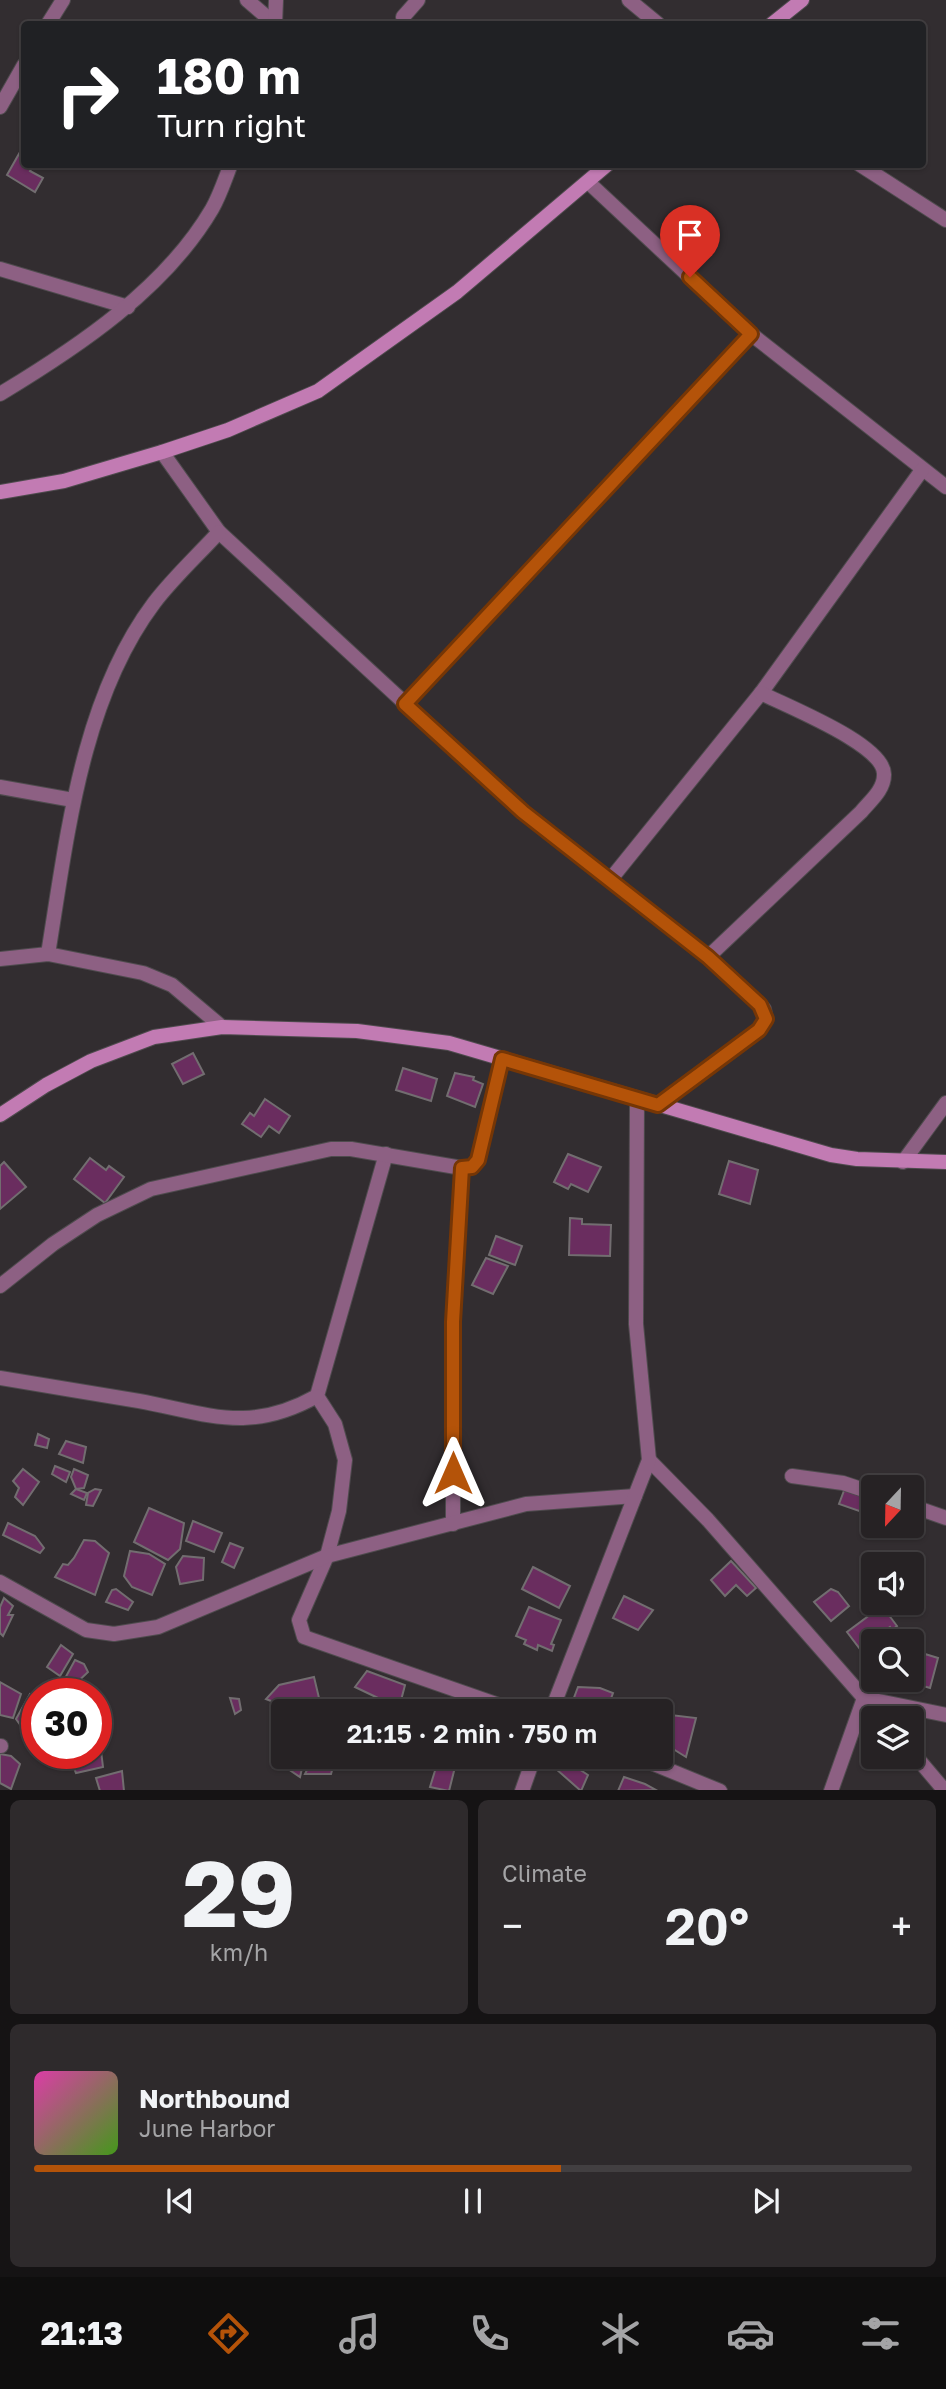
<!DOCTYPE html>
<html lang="en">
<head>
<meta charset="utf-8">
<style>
  body { margin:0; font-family:"Golos Text",sans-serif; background:#2e2a2c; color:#f1f3f6; height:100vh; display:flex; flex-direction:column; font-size:26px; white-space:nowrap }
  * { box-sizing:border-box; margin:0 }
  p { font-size:23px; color:#a4a4a6 }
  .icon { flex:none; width:38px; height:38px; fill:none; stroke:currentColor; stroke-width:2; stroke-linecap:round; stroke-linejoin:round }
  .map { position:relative; height:1790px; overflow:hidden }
  .drawer { display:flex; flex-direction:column; gap:10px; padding:10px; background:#151314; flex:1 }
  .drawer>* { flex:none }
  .hud { position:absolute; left:21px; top:21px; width:905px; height:147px; border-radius:7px; box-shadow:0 2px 5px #0004,0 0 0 2px #423f41; background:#202124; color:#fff; overflow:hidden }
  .needle { width:46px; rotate:202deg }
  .fabs { position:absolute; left:861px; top:1475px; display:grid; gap:14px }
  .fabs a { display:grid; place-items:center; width:63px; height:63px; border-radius:7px; background:#262224; box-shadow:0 2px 5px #0004,0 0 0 2px #423f41; font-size:35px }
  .speed { position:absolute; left:21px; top:1678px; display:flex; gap:14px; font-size:35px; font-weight:700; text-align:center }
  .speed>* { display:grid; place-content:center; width:91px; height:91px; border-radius:50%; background:#262224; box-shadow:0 2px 5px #0004,0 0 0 2px #423f41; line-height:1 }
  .speed .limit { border:10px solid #d22; background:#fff; color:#111 }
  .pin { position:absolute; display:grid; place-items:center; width:60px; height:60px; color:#fff; margin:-72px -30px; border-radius:50% 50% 50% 0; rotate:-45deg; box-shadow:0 0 7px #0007 }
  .pin .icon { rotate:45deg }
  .me { position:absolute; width:77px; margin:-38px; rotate:0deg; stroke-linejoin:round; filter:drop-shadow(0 0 5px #0008) }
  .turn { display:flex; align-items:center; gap:24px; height:147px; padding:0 21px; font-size:32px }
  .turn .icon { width:91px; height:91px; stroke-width:2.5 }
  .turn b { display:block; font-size:49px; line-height:60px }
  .big { font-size:52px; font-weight:600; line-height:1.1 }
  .drawer .card { flex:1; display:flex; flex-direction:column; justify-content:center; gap:10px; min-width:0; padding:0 24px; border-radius:10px; background:#2e2a2c }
  .drawer .dial { align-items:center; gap:0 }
  .dial b { font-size:91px; line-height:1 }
  .song { display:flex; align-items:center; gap:21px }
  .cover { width:84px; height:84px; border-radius:10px; background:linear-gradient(135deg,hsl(320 70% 55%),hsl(100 70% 35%)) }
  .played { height:7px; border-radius:4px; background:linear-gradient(90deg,#b45309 60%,#423f41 60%) }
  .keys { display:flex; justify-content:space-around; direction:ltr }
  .heat { display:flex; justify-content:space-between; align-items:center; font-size:38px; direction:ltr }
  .drawer .tiles { flex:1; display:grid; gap:10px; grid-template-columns:1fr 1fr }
  .card:last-child { grid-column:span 2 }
  .trip { position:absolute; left:271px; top:1699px; width:402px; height:70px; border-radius:7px; background:#262224; box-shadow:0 2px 5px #0004,0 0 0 2px #423f41; font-weight:600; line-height:70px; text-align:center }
  .tabs { display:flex; height:112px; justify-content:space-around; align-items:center; background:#0f0e0e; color:#a4a4a6 }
  .tabs .icon { width:49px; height:49px }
  .tabs .selected { color:#b45309 }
  .tabs b { font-size:32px; color:#f1f3f6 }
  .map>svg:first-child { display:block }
  .building { fill:#6a2d5f; stroke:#726d70; stroke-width:2 }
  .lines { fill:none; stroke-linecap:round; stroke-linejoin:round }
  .street-casing { stroke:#4f4b4e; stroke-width:16 }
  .secondary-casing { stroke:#4f4b4e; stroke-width:16 }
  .street { stroke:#8d6083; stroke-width:14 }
  .secondary { stroke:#c27bb3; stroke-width:14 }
  .route-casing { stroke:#753606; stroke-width:18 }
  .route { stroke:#b45309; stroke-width:12 }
</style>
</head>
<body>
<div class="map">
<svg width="946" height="1791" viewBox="0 0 946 1791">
  <rect width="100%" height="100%" fill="#322d30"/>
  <g class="building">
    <path d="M 20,152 L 24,155 L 24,164 L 34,164 L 30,171 L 43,178 L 35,192 L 7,175 Z"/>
    <path d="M 193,1053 L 204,1074 L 183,1084 L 172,1064 Z"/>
    <path d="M 403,1068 L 437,1079 L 431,1101 L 396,1090 Z"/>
    <path d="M 455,1073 L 474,1077 L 473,1080 L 483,1084 L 475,1107 L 447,1096 Z"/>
    <path d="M 265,1099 L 290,1116 L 279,1133 L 269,1126 L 261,1137 L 242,1124 L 250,1113 L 254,1116 Z"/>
    <path d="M 568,1154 L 601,1167 L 588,1192 L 571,1184 L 568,1189 L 554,1182 Z"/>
    <path d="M 90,1158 L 106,1170 L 109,1166 L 124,1177 L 105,1203 L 74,1179 Z"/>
    <path d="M 729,1161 L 758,1170 L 750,1204 L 719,1194 Z"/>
    <path d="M 4,1162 L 26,1187 L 0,1209 L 0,1166 Z"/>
    <path d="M 570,1218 L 582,1219 L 582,1224 L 611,1225 L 610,1256 L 569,1255 Z"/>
    <path d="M 496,1236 L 522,1246 L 515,1265 L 489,1255 Z"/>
    <path d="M 486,1258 L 508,1266 L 493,1294 L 472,1285 Z"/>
    <path d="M 38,1434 L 49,1439 L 47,1448 L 35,1445 Z"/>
    <path d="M 66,1441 L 86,1447 L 83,1463 L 59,1454 Z"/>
    <path d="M 55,1466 L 70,1472 L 66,1482 L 52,1474 Z"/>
    <path d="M 23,1469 L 39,1482 L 23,1505 L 15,1497 L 19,1488 L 13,1481 Z"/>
    <path d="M 74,1469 L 88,1475 L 84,1488 L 76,1489 L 71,1477 Z"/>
    <path d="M 845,1488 L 864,1495 L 862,1499 L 869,1501 L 865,1513 L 839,1504 Z"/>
    <path d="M 76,1489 L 87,1493 L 84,1500 L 71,1494 Z"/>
    <path d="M 95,1489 L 101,1490 L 93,1506 L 86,1505 L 88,1493 Z"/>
    <path d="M 149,1508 L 184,1523 L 180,1549 L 168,1560 L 134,1542 Z"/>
    <path d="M 193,1521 L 222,1533 L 214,1552 L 186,1541 Z"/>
    <path d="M 8,1523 L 35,1536 L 44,1548 L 40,1553 L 3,1535 Z"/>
    <path d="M 84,1540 L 95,1541 L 109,1553 L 95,1595 L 55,1577 L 63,1564 L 68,1565 L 74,1558 Z"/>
    <path d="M 230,1543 L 243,1548 L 234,1568 L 222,1562 Z"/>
    <path d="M 130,1551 L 149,1554 L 165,1564 L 152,1595 L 132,1587 L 124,1576 Z"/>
    <path d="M 183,1556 L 204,1558 L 203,1580 L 180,1584 L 176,1567 Z"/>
    <path d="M 731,1561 L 756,1588 L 747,1596 L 736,1585 L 725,1596 L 711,1580 Z"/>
    <path d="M 533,1567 L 570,1586 L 559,1608 L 522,1589 Z"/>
    <path d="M 116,1589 L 133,1602 L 128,1610 L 106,1602 L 112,1590 Z"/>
    <path d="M 831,1589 L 838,1592 L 849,1606 L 831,1621 L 814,1602 Z"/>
    <path d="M 624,1596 L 653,1610 L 638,1630 L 613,1618 Z"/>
    <path d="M 4,1598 L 13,1606 L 8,1615 L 13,1615 L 3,1636 L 0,1633 L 0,1607 Z"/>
    <path d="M 882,1606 L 897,1626 L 892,1630 L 890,1627 L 860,1649 L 847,1632 Z"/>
    <path d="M 529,1607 L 561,1620 L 551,1644 L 554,1645 L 552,1651 L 538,1645 L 537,1650 L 524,1644 L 526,1640 L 516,1636 Z"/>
    <path d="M 61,1645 L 73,1654 L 60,1676 L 47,1667 Z"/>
    <path d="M 912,1650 L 938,1658 L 930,1688 L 903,1680 L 912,1680 Z"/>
    <path d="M 75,1660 L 84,1664 L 88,1672 L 71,1688 L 63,1682 Z"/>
    <path d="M 367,1671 L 405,1685 L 399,1708 L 355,1687 Z"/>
    <path d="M 314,1677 L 319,1698 L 286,1707 L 266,1699 L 279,1685 Z"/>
    <path d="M 0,1682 L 21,1694 L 13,1718 L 0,1715 Z"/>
    <path d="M 578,1687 L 600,1688 L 613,1693 L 606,1712 L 589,1712 L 572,1703 Z"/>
    <path d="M 30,1694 L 37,1697 L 37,1735 L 21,1726 L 16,1719 Z"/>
    <path d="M 230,1698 L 239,1699 L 241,1710 L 235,1714 Z"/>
    <path d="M 662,1714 L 696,1718 L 686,1757 L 662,1742 Z"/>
    <path d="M 96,1744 L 101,1751 L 103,1767 L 76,1773 L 68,1754 L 96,1754 Z"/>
    <path d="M 0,1754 L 11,1756 L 20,1764 L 11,1789 L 0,1783 Z"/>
    <path d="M 562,1757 L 591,1757 L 579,1769 L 588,1775 L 581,1791 L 555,1768 Z"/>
    <path d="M 277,1761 L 303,1764 L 300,1777 L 285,1767 L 276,1766 Z"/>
    <path d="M 438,1761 L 456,1763 L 449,1791 L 430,1787 Z"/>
    <path d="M 325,1764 L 333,1767 L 331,1774 L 305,1774 L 309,1766 Z"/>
    <path d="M 122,1771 L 124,1791 L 100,1791 L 96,1778 Z"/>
    <path d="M 624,1777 L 645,1784 L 656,1790 L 618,1791 Z"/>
  </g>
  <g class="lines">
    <defs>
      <g id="street">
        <path d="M 247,0 L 275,24"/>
        <path d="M 629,0 L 658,24"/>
        <path d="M 403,17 L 418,0"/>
        <path d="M 48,24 L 63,0"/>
        <path d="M 275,24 L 276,0"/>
        <path d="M 0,107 L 24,65"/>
        <path d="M 859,164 L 946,220"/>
        <path d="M 588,182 L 751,334 L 946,487"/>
        <path d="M 0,269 L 128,307"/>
        <path d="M 0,394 C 78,347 165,289 212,209 C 220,195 225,179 231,164"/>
        <path d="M 162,452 L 219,532 L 523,812 L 708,957 L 764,1009 L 766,1019 L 759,1030 L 658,1105"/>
        <path d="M 405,704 L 751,334"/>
        <path d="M 0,787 L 73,800"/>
        <path d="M 610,880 L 761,693 L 922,470"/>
        <path d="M 48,954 C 67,838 81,700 154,603 C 173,578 197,556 219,532"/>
        <path d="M 708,957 L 861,812 C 870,801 884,790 884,775 C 886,745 786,706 761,693"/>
        <path d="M 0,959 L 48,954 L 143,973 L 172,985 L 222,1027"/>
        <path d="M 386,1154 L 317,1396 L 335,1424 L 345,1460 L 339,1511 L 327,1556 L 299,1620 L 304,1637 L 519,1712"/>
        <path d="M 903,1162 L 946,1103"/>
        <path d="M 0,1286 L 53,1244 L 97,1215 L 151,1189 L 331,1149 L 351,1149 L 462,1168 L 472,1167 L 478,1160 L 502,1059"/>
        <path d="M 0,1378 C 46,1386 93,1393 139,1401 C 209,1414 249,1434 317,1396"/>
        <path d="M 649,1460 L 708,1520 L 864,1698 L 831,1791"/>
        <path d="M 792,1476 L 843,1483 L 873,1493"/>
        <path d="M 912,1506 L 946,1518"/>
        <path d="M 453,1524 L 453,1322 L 462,1168"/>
        <path d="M 0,1582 L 86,1630 L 114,1634 L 158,1627 L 327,1556 L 526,1504 L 635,1496"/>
        <path d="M 551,1712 L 649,1460 L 636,1324 L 637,1100"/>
        <path d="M 882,1718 L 864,1698 L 946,1715"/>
        <path d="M 0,1746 L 1,1746"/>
        <path d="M 912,1752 L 945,1791"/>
        <path d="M 637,1757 L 720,1791"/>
        <path d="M 522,1791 L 534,1757"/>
      </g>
      <g id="secondary">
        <path d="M 772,24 L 802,0"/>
        <path d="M 0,492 L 64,481 L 162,452 L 228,430 L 318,391 L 457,292 L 608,164"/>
        <path d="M 0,1115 L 46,1085 L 91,1061 L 154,1037 L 222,1027 L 357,1031 L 449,1043 L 831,1155 L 857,1159 L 946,1162"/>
      </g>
    </defs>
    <use href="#street" class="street-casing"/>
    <use href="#secondary" class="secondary-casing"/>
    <use href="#street" class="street"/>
    <use href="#secondary" class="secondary"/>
  </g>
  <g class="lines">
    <defs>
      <path id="route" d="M 453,1473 L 453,1322 L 462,1168 L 472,1167 L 478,1160 L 502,1059 L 658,1105 L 759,1030 L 766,1019 L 760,1005 L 708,957 L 523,812 L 405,704 L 751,334 L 690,277"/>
    </defs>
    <use href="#route" class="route-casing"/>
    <use href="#route" class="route"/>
  </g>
</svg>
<div class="fabs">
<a><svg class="needle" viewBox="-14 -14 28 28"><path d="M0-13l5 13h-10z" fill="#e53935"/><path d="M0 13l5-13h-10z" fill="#a4a4a6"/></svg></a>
<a><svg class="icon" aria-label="sound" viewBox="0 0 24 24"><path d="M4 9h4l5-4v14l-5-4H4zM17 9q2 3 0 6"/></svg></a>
<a><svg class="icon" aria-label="search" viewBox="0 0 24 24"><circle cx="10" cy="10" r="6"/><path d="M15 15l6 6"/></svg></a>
<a><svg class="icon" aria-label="layers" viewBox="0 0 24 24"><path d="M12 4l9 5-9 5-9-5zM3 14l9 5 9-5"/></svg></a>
</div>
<div class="speed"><div class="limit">30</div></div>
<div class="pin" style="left:690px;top:277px;background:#d93025"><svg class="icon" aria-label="arrive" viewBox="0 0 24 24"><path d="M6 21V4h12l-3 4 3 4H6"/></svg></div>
<svg class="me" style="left:453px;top:1473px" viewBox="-20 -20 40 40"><path d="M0-17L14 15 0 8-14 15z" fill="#b45309" stroke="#fff" stroke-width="4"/></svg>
<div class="trip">21:15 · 2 min · 750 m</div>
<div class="hud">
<div class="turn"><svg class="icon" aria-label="right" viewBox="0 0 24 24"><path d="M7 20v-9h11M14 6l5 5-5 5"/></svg><div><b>180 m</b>Turn right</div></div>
</div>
</div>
<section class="drawer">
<div class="tiles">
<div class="card dial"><b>29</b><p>km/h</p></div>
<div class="card"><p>Climate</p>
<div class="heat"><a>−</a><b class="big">20°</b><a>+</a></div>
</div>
<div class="card">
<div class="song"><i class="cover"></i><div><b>Northbound</b><p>June Harbor</p></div></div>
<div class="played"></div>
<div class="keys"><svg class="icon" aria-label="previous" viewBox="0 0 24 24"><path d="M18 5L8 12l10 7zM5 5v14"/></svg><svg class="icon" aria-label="pause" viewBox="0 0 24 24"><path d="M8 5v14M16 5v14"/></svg><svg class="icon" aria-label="next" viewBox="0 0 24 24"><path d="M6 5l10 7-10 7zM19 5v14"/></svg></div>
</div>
</div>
</section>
<nav class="tabs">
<b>21:13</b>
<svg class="icon selected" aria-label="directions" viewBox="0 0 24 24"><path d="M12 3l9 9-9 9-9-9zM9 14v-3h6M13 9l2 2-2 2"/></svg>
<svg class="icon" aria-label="music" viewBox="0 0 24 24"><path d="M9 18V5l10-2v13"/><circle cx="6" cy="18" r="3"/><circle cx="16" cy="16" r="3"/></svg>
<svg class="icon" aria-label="phone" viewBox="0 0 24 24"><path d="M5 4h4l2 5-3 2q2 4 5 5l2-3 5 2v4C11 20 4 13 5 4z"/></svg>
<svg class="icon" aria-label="climate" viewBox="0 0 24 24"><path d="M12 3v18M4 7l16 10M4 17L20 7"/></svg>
<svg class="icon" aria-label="car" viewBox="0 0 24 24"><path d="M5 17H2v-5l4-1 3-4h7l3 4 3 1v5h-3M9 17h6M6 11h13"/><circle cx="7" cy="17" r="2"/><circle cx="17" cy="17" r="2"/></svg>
<svg class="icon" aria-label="filters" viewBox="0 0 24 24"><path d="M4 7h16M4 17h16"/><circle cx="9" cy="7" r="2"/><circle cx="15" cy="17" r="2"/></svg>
</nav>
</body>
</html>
